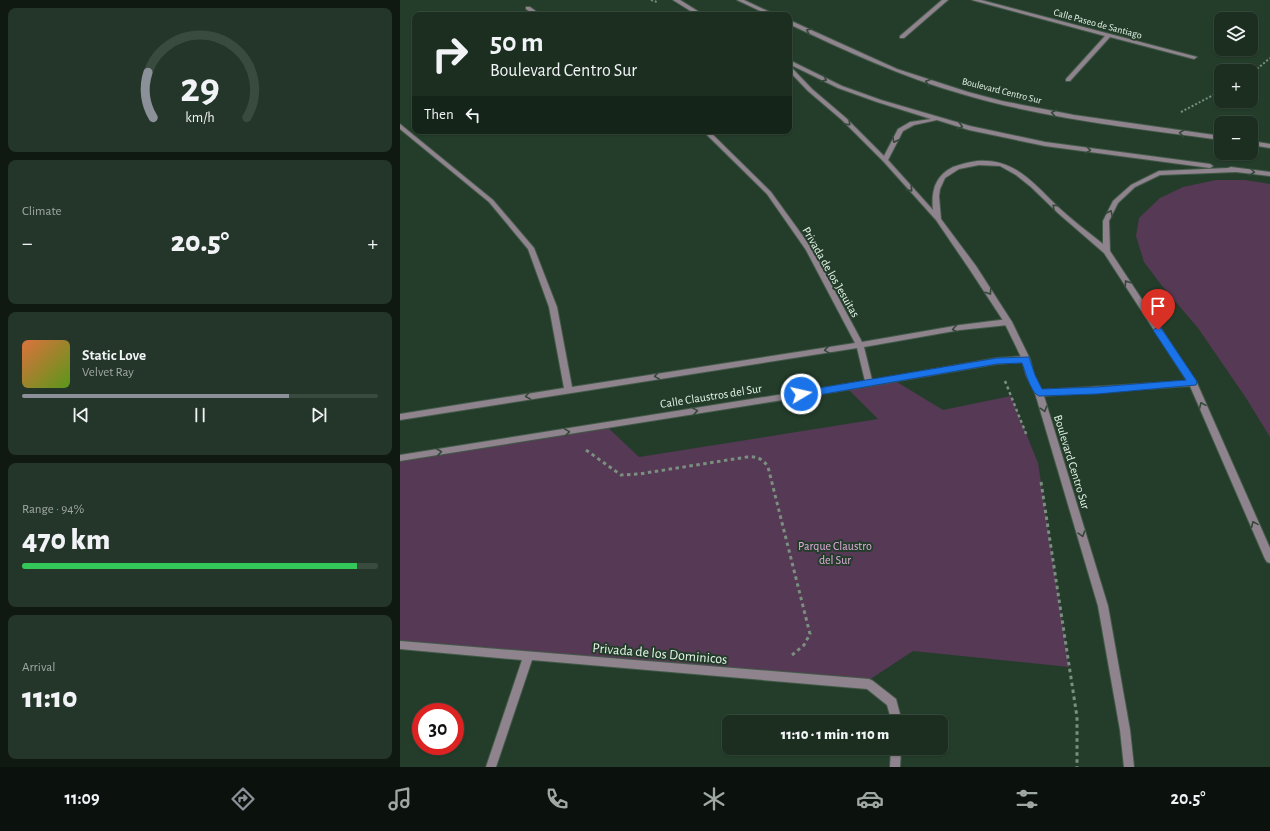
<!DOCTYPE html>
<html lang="en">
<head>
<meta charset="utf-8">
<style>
  body { margin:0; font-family:"Alegreya Sans",sans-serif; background:#243629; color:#f1f3f6; height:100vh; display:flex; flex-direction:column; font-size:15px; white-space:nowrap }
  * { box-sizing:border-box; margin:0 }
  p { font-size:13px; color:#a0a8a5 }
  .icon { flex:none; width:22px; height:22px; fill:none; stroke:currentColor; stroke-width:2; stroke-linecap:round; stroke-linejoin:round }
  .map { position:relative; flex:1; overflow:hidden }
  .panel { display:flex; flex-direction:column; gap:8px; padding:8px; background:#0f1912; width:400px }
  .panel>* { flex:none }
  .top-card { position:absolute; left:12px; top:12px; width:380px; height:122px; border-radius:8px; box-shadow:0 1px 3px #0004,0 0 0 1px #394a3e; background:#1b2e20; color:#f1f3f6; overflow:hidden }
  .buttons { position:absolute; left:814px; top:12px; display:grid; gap:8px }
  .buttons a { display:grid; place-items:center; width:44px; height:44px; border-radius:8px; background:#1b2e20; box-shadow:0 1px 3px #0004,0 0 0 1px #394a3e; font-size:20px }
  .speed { position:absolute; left:12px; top:703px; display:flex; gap:8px; font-size:20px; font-weight:700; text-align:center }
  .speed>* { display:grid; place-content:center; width:52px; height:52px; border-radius:50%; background:#1b2e20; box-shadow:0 1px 3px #0004,0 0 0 1px #394a3e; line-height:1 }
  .speed .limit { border:6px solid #d22; background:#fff; color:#111 }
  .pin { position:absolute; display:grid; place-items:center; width:34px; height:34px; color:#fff; margin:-41px -17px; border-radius:50% 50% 50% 0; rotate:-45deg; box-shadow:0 0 4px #0007 }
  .pin .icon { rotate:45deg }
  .me { position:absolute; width:44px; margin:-22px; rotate:81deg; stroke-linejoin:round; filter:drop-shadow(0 0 3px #0008) }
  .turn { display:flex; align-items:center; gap:14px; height:84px; padding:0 12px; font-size:18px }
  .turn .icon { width:52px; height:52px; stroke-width:2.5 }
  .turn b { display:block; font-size:28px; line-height:34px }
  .then { display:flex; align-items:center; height:38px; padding:0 12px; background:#0003; gap:8px; font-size:15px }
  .big { font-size:30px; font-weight:800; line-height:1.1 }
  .panel .tile { flex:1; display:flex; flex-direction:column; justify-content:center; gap:6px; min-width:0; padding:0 14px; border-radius:8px; background:#243629 }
  .panel .dial { align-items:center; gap:0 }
  .dial svg { height:104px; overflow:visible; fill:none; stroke:#394a3e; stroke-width:7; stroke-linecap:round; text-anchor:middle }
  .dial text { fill:#f1f3f6; stroke:none }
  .song { display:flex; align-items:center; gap:12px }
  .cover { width:48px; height:48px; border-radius:6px; background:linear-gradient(135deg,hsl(20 70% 55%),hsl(90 70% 35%)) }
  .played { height:4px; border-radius:2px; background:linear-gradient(90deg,#8c9099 75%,#394a3e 75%) }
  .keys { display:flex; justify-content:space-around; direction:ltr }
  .heat { display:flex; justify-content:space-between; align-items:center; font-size:22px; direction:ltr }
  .charge { height:6px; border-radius:3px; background:linear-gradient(90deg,#34c759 94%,#394a3e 0) }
  .trip { position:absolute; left:322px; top:715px; width:226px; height:40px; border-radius:8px; background:#1b2e20; box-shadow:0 1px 3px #0004,0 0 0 1px #394a3e; font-weight:800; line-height:40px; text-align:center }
  .tabs { display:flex; height:64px; justify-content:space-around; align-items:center; background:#0b120d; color:#a0a8a5 }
  .tabs .icon { width:28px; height:28px }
  .tabs .current { color:#8c9099 }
  .tabs b { font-size:18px; color:#f1f3f6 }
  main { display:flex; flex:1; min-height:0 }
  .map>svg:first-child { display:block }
  .green { fill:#563954 }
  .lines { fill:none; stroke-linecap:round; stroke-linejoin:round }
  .minor-casing { stroke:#435a49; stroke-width:2 }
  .tertiary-casing { stroke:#435a49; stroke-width:2 }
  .path-far2 { stroke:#7a8f7f; stroke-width:2; stroke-dasharray:2 2; stroke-linecap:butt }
  .path-far1 { stroke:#7a8f7f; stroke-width:2.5; stroke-dasharray:3 3; stroke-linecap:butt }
  .path { stroke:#7a8f7f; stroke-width:3; stroke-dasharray:3.5 3.5; stroke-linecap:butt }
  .minor { fill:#8f838d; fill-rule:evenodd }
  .tertiary { fill:#8f838d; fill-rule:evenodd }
  .oneway { stroke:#34483a }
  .route { fill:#1a73e8; stroke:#114b97 }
  .labels { text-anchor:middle; stroke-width:4; stroke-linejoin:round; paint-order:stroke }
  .far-street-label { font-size:10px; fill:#e5f4e8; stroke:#243d2b }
  .street-label { font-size:12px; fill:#e5f4e8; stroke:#243d2b }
  .park-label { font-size:12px; fill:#e2adde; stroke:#243d2b }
  .near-street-label { font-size:14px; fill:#e5f4e8; stroke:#243d2b }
</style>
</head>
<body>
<main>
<section class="panel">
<div class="tile dial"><svg viewBox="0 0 100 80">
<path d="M14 69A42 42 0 1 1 86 69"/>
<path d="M14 69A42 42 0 0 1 10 34" stroke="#8c9099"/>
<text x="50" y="56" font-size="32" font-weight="700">29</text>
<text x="50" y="72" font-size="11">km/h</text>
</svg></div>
<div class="tile"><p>Climate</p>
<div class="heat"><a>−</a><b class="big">20.5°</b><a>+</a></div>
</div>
<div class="tile">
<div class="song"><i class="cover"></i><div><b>Static Love</b><p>Velvet Ray</p></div></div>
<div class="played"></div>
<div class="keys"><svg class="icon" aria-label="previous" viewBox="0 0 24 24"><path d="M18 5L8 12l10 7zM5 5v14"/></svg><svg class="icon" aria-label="pause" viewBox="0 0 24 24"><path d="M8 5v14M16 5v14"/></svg><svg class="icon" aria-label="next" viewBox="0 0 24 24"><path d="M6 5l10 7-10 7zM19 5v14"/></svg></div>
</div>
<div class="tile"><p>Range · 94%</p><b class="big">470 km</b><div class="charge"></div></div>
<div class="tile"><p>Arrival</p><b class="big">11:10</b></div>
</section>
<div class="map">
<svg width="870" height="767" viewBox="0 0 870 767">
  <rect width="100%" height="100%" fill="#243d2b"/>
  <g class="green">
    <path d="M 816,180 L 845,180 L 870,184 L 870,437 L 846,398 L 798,328 L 763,287 L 744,262 L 736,236 L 739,218 L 760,198 L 783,187 Z"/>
    <path d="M 492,379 L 543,410 L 611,396 L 638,463 L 669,667 L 513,651 L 469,680 L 0,643 L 0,459 L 205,425 L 239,457 L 478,419 L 446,387 Z"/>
  </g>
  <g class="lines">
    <defs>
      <g id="minor">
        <path d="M 542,0 L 548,0 L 504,38 L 500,38 L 500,36 Z"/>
        <path d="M 572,0 L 581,0 L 797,57 L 794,59 L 710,37 L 670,81 L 666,81 L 666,79 L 705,36 Z"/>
        <path d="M 126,7 L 130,7 L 141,15 L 135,15 L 126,9 Z"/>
        <path d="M 0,124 L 93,200 L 134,248 L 157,307 L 172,387 L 455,343 L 406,250 L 367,194 L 303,131 L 309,131 L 371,192 L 413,250 L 462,342 L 560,325 L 608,319 L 612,322 L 608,325 L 560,330 L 464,347 L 472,380 L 597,358 L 626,356 L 630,359 L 626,362 L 597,364 L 446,390 L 0,461 L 0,455 L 465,381 L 457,348 L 0,420 L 0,414 L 164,388 L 149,307 L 128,249 L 89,202 L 0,129 Z"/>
        <path d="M 0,641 L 469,679 L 473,681 L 496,699 L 502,722 L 492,722 L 487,705 L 467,689 L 132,660 L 96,767 L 86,767 L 122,660 L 0,649 Z"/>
        <path d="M 491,748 L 501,748 L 500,767 L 490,767 Z"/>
      </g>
      <g id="tertiary">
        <path d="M 273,0 L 280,0 L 304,15 L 297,15 Z"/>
        <path d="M 337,0 L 344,0 L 376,15 L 369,15 Z"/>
        <path d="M 389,20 L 497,69 L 568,92 L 602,101 L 674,115 L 821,136 L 821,140 C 735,128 646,119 562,94 C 502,77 446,51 389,24 Z"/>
        <path d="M 389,60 L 442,86 L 481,100 L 570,126 L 645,142 L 810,164 L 813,166 L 810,168 L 645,146 L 569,130 L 537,120 L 514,125 L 503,131 L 488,160 L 533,210 C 531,191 535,176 553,167 C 561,164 569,162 577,161 C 615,158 634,184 658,207 C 672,220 688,232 703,244 L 703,221 L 713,201 L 731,185 L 759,171 L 828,168 L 831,167 L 870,172 L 870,176 L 836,172 L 760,175 L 735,187 L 718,203 L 709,221 L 710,251 L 797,383 L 870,548 L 870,563 L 867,562 L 865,559 L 790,386 L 644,396 L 708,606 L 730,730 L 734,767 L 724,767 L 720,730 L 698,606 L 635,393 L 626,375 L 622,359 L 604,322 L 570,270 L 536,220 L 483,161 L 442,120 L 408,91 L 389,71 L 389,66 L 391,67 L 412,89 L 446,118 L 484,156 L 498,129 L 510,122 L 531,119 L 477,102 L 438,88 L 389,64 ZM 579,165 L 600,166 L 616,175 L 631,187 L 659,214 L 704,253 L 787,381 L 641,390 L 634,375 L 630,359 L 612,322 L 576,266 L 541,219 L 539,196 L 540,189 L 545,178 L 559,169 Z"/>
        <path d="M 851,141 L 870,144 L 870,148 L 851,145 Z"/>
      </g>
    </defs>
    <use href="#minor" class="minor-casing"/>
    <use href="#tertiary" class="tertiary-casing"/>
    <g class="path-far2">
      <path d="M 251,0 L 257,2"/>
      <path d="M 851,74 L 870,58"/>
      <path d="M 781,112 L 821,91"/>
    </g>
    <path class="path-far1" d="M 605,381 L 627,436"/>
    <g class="path">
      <path d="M 186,450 L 221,475 L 239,474 L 347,457 C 357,456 363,459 368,467 L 410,634 L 404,645 L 392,655"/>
      <path d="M 641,482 L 677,717 L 677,767"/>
    </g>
    <use href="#minor" class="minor"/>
    <use href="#tertiary" class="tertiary"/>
  </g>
  <defs><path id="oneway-chevron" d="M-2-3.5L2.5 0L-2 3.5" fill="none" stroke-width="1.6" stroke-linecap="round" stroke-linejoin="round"/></defs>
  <g class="oneway">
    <use href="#oneway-chevron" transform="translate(409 31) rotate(-155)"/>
    <use href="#oneway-chevron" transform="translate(424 79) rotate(26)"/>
    <use href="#oneway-chevron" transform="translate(528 82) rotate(-161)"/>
    <use href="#oneway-chevron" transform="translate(654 113) rotate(-170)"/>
    <use href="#oneway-chevron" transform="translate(448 123) rotate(45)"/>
    <use href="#oneway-chevron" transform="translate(560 126) rotate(15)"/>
    <use href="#oneway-chevron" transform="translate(782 133) rotate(-172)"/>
    <use href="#oneway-chevron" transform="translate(495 140) rotate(117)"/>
    <use href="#oneway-chevron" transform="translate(688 150) rotate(8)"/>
    <use href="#oneway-chevron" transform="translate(852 172) rotate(7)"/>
    <use href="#oneway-chevron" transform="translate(510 189) rotate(48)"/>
    <use href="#oneway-chevron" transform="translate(655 207) rotate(-137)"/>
    <use href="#oneway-chevron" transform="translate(710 213) rotate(-64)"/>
    <use href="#oneway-chevron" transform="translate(727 283) rotate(-123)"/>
    <use href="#oneway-chevron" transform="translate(589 292) rotate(57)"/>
    <use href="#oneway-chevron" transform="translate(555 329) rotate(170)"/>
    <use href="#oneway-chevron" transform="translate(427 350) rotate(171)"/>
    <use href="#oneway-chevron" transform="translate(257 376) rotate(171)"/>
    <use href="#oneway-chevron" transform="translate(128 396) rotate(170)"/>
    <use href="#oneway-chevron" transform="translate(802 405) rotate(-114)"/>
    <use href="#oneway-chevron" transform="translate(644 409) rotate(73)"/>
    <use href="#oneway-chevron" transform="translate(295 411) rotate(-9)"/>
    <use href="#oneway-chevron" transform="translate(167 432) rotate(-9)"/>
    <use href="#oneway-chevron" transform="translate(39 452) rotate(-8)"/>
    <use href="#oneway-chevron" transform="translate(854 524) rotate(-114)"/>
    <use href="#oneway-chevron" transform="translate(682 534) rotate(73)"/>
  </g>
  <path class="route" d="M 758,327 L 761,328 L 796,380 L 797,382 L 796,385 L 697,394 L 639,396 C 631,393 625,371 622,363 L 597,364 L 401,398 L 396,394 L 401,391 L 597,358 L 629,357 L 635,375 L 642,389 L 697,387 L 786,380 L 753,330 Z"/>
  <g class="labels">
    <g class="far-street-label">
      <text transform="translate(698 23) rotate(15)" y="4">Calle Paseo de Santiago</text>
      <text transform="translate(602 90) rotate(14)" y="4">Boulevard Centro Sur</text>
    </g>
    <g class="street-label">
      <text transform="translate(431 272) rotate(60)" y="4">Privada de los Jesuitas</text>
      <text transform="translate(311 396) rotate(-9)" y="4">Calle Claustros del Sur</text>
      <text transform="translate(672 462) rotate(73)" y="4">Boulevard Centro Sur</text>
    </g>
    <g class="park-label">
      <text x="435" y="550">Parque Claustro<tspan x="435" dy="14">del Sur</tspan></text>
    </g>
    <g class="near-street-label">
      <text transform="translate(260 653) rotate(5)" y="5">Privada de los Dominicos</text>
    </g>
  </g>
</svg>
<div class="buttons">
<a><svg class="icon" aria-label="layers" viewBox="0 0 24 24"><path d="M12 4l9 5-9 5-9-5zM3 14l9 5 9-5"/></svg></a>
<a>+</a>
<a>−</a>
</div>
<div class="speed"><div class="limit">30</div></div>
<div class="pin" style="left:758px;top:330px;background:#d93025"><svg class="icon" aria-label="arrive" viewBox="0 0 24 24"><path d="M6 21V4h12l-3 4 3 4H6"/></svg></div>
<svg class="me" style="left:401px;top:394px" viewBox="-20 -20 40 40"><circle r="17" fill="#1a73e8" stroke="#fff" stroke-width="3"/><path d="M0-11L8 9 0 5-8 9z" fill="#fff"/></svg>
<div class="trip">11:10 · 1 min · 110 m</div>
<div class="top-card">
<div class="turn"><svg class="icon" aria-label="right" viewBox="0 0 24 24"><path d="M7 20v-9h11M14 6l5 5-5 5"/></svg><div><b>50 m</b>Boulevard Centro Sur</div></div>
<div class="then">Then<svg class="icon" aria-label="left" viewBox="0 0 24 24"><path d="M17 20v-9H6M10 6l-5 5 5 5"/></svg></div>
</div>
</div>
</main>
<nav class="tabs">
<b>11:09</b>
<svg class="icon current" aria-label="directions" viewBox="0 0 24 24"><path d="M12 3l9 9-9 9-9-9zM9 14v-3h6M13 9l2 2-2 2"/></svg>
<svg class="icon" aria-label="music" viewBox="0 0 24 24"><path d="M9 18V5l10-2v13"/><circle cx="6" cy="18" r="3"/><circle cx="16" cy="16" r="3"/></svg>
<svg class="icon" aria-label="phone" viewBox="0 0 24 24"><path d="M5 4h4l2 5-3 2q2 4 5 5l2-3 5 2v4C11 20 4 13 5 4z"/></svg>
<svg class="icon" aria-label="climate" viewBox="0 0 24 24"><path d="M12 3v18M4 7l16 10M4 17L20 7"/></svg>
<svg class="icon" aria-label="car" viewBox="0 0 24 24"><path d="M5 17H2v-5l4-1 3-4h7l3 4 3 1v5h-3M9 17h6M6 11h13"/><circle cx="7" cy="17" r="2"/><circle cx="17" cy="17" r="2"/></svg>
<svg class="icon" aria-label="filters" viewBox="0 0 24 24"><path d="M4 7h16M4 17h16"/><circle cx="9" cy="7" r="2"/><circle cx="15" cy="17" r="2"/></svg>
<b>20.5°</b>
</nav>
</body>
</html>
